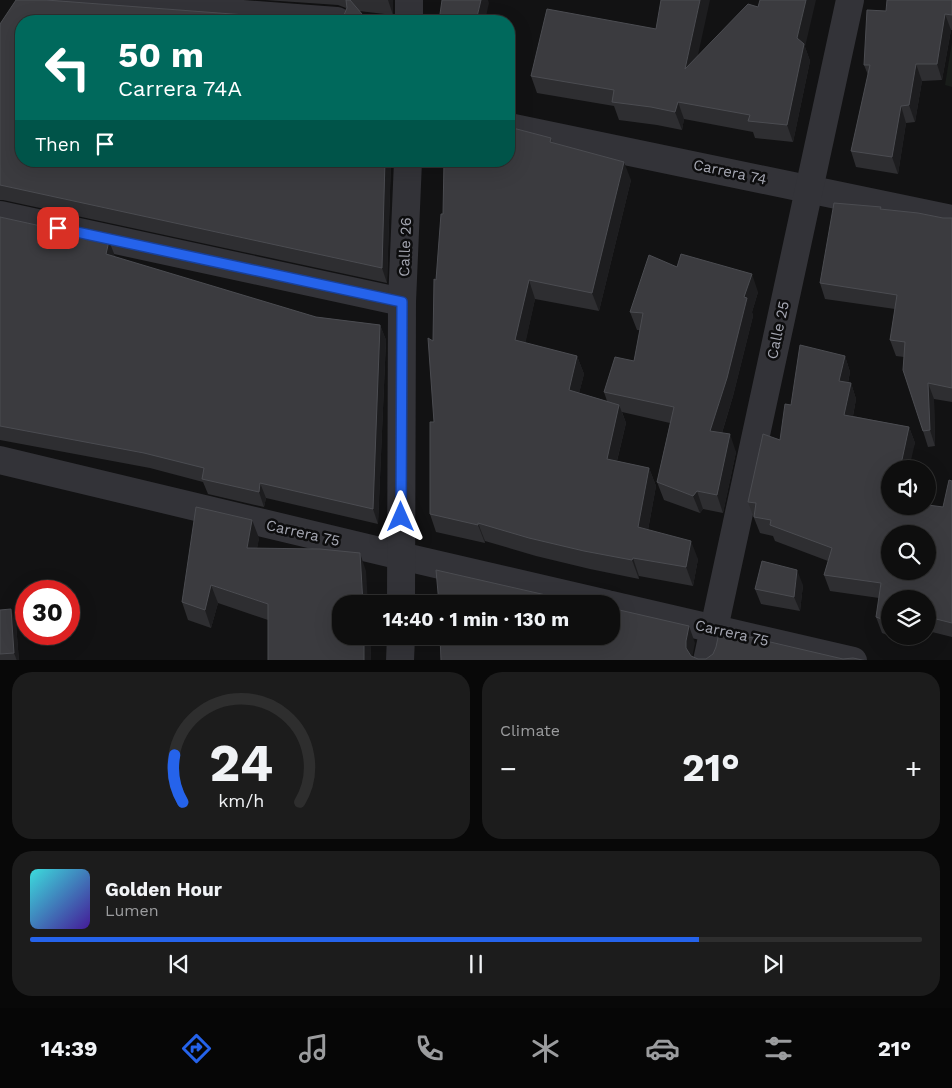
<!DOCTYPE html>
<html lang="en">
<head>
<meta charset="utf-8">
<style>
  body { margin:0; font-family:"Work Sans",sans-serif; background:#1c1c1c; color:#f1f3f6; height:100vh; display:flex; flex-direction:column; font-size:19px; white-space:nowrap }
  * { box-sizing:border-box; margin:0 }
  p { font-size:16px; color:#9b9c9e }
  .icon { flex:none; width:28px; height:28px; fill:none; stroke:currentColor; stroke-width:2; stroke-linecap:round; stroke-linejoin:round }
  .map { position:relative; height:660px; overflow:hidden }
  .drawer { display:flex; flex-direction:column; gap:12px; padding:12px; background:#080808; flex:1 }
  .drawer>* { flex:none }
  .banner { position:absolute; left:15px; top:15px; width:500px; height:152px; border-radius:20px; box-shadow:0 5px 20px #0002,0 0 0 1px #2e2e2e; background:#00695c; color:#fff; overflow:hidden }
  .fabs { position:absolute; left:881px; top:460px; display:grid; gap:10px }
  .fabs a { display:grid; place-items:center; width:55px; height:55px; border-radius:50%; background:#0e0e0e; box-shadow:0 5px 20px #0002,0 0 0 1px #2e2e2e; font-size:25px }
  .speed { position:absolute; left:15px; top:580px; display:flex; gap:10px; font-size:25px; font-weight:700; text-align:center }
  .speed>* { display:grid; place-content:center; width:65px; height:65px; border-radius:50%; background:#0e0e0e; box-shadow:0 5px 20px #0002,0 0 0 1px #2e2e2e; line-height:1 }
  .speed .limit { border:8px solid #d22; background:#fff; color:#111 }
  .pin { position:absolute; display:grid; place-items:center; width:42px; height:42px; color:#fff; margin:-21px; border-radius:10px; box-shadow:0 2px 8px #0006 }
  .me { position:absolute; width:55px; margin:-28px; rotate:0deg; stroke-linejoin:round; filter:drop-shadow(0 0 4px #0008) }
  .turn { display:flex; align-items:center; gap:18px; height:105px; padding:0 20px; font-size:22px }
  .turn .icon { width:65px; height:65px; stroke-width:2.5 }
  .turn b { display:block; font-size:35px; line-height:42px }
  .then { display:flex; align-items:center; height:48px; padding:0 20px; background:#0003; gap:10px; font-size:19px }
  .big { font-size:38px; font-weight:700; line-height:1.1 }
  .drawer .tile { flex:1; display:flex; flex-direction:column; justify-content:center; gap:8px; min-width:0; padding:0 18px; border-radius:20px; background:#1c1c1c }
  .drawer .dial { align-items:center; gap:0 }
  .dial svg { height:130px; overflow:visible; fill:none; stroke:#2e2e2e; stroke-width:7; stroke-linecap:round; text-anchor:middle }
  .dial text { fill:#f1f3f6; stroke:none }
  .song { display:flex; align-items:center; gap:15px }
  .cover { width:60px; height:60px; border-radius:8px; background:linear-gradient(135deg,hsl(180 70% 55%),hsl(260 70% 35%)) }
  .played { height:5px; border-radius:2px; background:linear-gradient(90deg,#2563eb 75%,#2e2e2e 75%) }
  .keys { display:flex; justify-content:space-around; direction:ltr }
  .heat { display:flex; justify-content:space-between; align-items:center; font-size:28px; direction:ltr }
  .drawer .tiles { flex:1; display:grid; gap:12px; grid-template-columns:1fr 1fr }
  .tile:last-child { grid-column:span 2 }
  .trip { position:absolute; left:332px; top:595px; width:288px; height:50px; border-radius:20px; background:#0e0e0e; box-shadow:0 5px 20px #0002,0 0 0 1px #2e2e2e; font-weight:700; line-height:50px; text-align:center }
  .menu { display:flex; height:80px; justify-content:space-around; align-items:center; background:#060606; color:#9b9c9e }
  .menu .icon { width:35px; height:35px }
  .menu .active { color:#2563eb }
  .menu b { font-size:22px; color:#f1f3f6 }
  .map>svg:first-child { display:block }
  .green { fill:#191d1a }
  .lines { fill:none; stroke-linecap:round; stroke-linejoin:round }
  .minor { stroke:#333338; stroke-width:28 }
  .wall { fill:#2e2e31 }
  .shaded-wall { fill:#1d1d1f }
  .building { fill:#3b3b3f; stroke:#4b4c51; fill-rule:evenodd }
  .route-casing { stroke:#184099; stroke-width:12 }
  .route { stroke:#2563eb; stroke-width:9 }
  .labels { text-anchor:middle; stroke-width:5; stroke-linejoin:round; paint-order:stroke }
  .street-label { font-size:15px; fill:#a5a7b2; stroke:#0d0d0e }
</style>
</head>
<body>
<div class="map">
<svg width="952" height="661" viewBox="0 0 952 661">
  <rect width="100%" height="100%" fill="#121213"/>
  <path class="green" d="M 952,42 L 952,87 L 945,85 Z"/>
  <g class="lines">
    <g class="minor">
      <path d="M 54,0 L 337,21"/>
      <path d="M 409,21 L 409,0"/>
      <path d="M 509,127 L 952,219"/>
      <path d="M 0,215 L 402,302"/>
      <path d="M 0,460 L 401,556 L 607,604"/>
      <path d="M 401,604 L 402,302 L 408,161"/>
      <path d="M 611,605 L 853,661"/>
      <path d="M 400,661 L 401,636"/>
      <path d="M 707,661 L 850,0"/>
    </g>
  </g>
  <g class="wall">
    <path d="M 265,0 L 393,0 L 393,15 L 359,11 L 338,20 L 344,15 L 346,8 L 338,5 Z"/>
    <path d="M 952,0 L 952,30 L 951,30 L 942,80 L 922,81 L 915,122 L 906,123 L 898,174 L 856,167 L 851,151 L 868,75 L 864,65 L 886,11 Z"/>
    <path d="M 21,21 L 21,161 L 391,161 L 387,283 L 3,200 L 0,200 L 0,24 Z"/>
    <path d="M 805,47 L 810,61 L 793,142 L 755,138 L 753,132 L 684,119 L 682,130 L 657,125 L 619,120 L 614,106 L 537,93 L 531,76 L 698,56 Z"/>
    <path d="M 551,138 L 553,143 L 631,180 L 599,311 L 535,299 L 525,343 L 577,356 L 584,374 L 579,393 L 607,401 L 604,392 L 634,361 L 640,330 L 637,330 L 630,312 L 677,267 L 758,292 L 752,312 L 753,316 L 733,396 L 722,433 L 736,452 L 723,513 L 703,509 L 700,513 L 664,500 L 657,482 L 670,423 L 622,412 L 626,423 L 617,461 L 649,468 L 656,486 L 648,530 L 698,559 L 693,586 L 639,576 L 639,579 L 590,569 L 536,556 L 485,541 L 485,543 L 436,532 L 430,514 L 434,422 L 433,341 L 436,280 L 443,214 Z"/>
    <path d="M 881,209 L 943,218 L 952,218 L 952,402 L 934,399 L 935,446 L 928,447 L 923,431 L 904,357 L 896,356 L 890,340 L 895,309 L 825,299 L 820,283 Z"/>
    <path d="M 0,217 L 109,241 L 114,257 L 316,317 L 380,325 L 386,340 L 378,524 L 266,498 L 264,507 L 208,494 L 203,482 L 150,468 L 0,440 Z"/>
    <path d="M 845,356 L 850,372 L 848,383 L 851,383 L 856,399 L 853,416 L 909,427 L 915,443 L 890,506 L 943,507 L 952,481 L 952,637 L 928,631 L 928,599 L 890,599 L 890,636 L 882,633 L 876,617 L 879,598 L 830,591 L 824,575 L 828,561 L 775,541 L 773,536 L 760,533 L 754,518 L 748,502 L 780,440 L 791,405 Z"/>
    <path d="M 259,538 L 257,548 L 366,571 L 341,636 L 370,636 L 371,661 L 268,661 L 268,620 L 218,603 L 211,628 L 188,620 L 182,602 Z"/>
    <path d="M 803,585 L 800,611 L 761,604 L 755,589 Z"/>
    <path d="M 0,610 L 16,624 L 19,661 L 0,661 Z"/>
    <path d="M 890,636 L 920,636 L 914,636 L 912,644 Z"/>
  </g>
  <g class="shaded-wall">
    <path d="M 388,0 L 393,0 L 393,15 Z"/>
    <path d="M 481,0 L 488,0 L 489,3 L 485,21 L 476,21 Z"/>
    <path d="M 700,0 L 710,0 L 691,87 L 685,69 Z"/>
    <path d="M 806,0 L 816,0 L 805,47 L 810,61 L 793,142 L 787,125 L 797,38 Z"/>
    <path d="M 945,14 L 951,30 L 942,80 L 937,64 Z"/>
    <path d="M 916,64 L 922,81 L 915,122 L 909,105 Z"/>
    <path d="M 678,102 L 684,119 L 682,130 L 675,112 Z"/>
    <path d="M 901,106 L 906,123 L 898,174 L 892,157 Z"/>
    <path d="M 385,161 L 391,161 L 387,283 L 382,268 Z"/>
    <path d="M 624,162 L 631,180 L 599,311 L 592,293 Z"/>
    <path d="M 109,241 L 115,256 L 111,269 L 106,254 Z"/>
    <path d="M 752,274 L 758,292 L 752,312 L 753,316 L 733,396 L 717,449 L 710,431 L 744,297 Z"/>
    <path d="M 529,280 L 535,299 L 522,359 L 515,340 Z"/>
    <path d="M 380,325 L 386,340 L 378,524 L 373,509 Z"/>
    <path d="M 577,356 L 584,374 L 575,409 L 569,390 Z"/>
    <path d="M 845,356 L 850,372 L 845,397 L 839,381 Z"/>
    <path d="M 851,383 L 856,399 L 850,431 L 844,415 Z"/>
    <path d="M 928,383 L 934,399 L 935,446 L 930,430 Z"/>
    <path d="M 619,405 L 626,423 L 613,477 L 607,459 Z"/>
    <path d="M 909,427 L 915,443 L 909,469 L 900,469 Z"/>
    <path d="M 730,434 L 736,452 L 723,513 L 717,495 Z"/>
    <path d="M 649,468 L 656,486 L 645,546 L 638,527 Z"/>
    <path d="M 260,483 L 266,498 L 264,507 L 259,492 Z"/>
    <path d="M 697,491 L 703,509 L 700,513 L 693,496 Z"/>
    <path d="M 252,520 L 259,538 L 254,566 L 247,548 Z"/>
    <path d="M 478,523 L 485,541 L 485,543 L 478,525 Z"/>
    <path d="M 691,541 L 698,559 L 693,586 L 686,567 Z"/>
    <path d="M 360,553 L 366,571 L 368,604 L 363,604 Z"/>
    <path d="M 633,558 L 639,576 L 639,579 L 632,560 Z"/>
    <path d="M 797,570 L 803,585 L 800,611 L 794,597 Z"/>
    <path d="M 211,585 L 218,603 L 211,628 L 205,610 Z"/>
    <path d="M 11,609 L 16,624 L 19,661 L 17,661 L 14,653 Z"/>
    <path d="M 689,626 L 695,643 L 692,658 L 686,648 L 686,641 Z"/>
    <path d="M 364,636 L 370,636 L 371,661 L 364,661 Z"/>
    <path d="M 909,636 L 914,636 L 912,644 Z"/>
  </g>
  <g class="building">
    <path d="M 16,0 L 46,0 L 325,21 L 21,21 L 21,161 L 385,161 L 382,268 L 0,185 L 0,24 Z"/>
    <path d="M 346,0 L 350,0 L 368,21 L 333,21 L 338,20 L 344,15 L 347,8 Z"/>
    <path d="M 442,0 L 481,0 L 476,21 L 439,21 Z"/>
    <path d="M 661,0 L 700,0 L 685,69 L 748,4 L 758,7 L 760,0 L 806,0 L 797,38 L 804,44 L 787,125 L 748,121 L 750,115 L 678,102 L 675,112 L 651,107 L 612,102 L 614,90 L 531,76 L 547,9 L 656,29 Z"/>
    <path d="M 887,0 L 952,0 L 952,15 L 945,14 L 937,64 L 916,64 L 909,105 L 901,106 L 892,157 L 851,151 L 870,65 L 864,65 L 867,10 L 886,11 Z"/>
    <path d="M 509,127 L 551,138 L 550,142 L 624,162 L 592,293 L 529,280 L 515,340 L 577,356 L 569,390 L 619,405 L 607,459 L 649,468 L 638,527 L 691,541 L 686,567 L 633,558 L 632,560 L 584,551 L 529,538 L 478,523 L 478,525 L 430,514 L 430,422 L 434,422 L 428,338 L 433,341 L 434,279 L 436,280 L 441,214 L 443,214 L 444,161 L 509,161 Z"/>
    <path d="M 834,203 L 881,207 L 880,209 L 918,213 L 943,218 L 952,218 L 952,388 L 928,383 L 930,430 L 923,431 L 903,370 L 905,342 L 890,340 L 897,295 L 820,283 Z"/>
    <path d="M 0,217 L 109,241 L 106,254 L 316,317 L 380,325 L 373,509 L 260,483 L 259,492 L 202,479 L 204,468 L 144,453 L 0,426 Z"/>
    <path d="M 681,254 L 752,274 L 744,297 L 747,298 L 727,378 L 710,431 L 730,434 L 717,495 L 697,491 L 693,496 L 657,482 L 674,407 L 604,392 L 615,357 L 634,361 L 643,313 L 630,312 L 649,255 L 677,267 Z"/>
    <path d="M 800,345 L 845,356 L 839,381 L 851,383 L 844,415 L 909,427 L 900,469 L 890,469 L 890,506 L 928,506 L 928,505 L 943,507 L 949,480 L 952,481 L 952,623 L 928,617 L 928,599 L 890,599 L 890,622 L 876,617 L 881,583 L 824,575 L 832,548 L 770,525 L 771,520 L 754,517 L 756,503 L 748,502 L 763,434 L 780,440 L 785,404 L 791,405 ZM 890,534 L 928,534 L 928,571 L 890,571 Z"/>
    <path d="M 196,507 L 252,520 L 247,548 L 320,549 L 360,553 L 363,604 L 341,604 L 341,636 L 364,636 L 364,661 L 268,661 L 268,604 L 211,585 L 205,610 L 182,602 Z"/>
    <path d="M 762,561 L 797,570 L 794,597 L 755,589 Z"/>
    <path d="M 436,570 L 559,598 L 558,604 L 439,604 Z"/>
    <path d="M 11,609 L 14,653 L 0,654 L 0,610 Z"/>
    <path d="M 611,609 L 615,609 L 689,626 L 686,641 L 686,648 L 691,656 L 698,659 L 706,659 L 713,654 L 716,647 L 719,633 L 722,634 L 723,631 L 843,659 L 853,658 L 867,661 L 441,661 L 440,636 L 611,636 Z"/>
  </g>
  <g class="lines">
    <defs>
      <path id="route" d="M 58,228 L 402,302 L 401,517"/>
    </defs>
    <use href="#route" class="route-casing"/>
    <use href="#route" class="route"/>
  </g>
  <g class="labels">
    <g class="street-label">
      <text transform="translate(730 172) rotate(12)" y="5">Carrera 74</text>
      <text transform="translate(405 247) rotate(-88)" y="5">Calle 26</text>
      <text transform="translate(778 330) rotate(-78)" y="5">Calle 25</text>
      <text transform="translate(303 533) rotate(13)" y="5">Carrera 75</text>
      <text transform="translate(732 633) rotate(13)" y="5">Carrera 75</text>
    </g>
  </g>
</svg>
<div class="fabs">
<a><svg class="icon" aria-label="sound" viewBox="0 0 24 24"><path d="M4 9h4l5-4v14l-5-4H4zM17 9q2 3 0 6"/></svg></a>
<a><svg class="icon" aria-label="search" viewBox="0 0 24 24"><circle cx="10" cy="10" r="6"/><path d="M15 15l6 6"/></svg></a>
<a><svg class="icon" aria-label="layers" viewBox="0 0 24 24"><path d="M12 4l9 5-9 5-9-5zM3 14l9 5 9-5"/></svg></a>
</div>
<div class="speed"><div class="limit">30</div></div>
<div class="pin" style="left:58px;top:228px;background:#d93025"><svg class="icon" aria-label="arrive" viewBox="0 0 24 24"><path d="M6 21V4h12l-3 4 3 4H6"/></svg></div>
<svg class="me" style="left:401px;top:517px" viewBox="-20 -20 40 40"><path d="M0-17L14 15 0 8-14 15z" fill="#2563eb" stroke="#fff" stroke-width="4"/></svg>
<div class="trip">14:40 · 1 min · 130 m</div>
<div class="banner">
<div class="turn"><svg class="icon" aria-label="left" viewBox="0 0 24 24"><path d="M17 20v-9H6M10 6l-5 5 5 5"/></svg><div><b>50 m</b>Carrera 74A</div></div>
<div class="then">Then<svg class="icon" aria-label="arrive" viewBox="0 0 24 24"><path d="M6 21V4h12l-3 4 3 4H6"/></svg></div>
</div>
</div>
<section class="drawer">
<div class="tiles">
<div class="tile dial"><svg viewBox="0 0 100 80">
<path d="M14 69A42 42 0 1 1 86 69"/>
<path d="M14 69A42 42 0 0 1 9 40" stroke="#2563eb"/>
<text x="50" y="56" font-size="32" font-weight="700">24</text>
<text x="50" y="72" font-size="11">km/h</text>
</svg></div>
<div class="tile"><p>Climate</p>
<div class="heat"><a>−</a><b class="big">21°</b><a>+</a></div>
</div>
<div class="tile">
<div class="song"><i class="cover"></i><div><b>Golden Hour</b><p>Lumen</p></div></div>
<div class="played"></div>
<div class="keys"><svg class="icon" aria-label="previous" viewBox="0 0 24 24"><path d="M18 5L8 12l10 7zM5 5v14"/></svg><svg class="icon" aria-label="pause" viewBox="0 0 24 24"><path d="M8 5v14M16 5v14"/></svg><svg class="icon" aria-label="next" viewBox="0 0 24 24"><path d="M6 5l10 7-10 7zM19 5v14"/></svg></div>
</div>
</div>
</section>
<nav class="menu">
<b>14:39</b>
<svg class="icon active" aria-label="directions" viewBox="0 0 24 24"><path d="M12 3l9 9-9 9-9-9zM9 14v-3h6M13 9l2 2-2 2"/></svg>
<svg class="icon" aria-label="music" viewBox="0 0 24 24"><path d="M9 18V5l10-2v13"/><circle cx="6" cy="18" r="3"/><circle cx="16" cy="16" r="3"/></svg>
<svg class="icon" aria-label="phone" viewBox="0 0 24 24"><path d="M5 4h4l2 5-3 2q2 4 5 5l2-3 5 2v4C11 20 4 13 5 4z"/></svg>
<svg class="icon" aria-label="climate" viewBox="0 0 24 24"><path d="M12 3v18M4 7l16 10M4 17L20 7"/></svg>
<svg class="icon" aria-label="car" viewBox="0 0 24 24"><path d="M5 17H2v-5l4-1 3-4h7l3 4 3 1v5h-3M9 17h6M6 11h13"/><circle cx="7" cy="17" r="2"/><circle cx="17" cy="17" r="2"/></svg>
<svg class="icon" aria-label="filters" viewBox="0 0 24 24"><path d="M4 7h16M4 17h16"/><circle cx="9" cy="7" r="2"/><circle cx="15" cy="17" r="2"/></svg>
<b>21°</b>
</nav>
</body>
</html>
